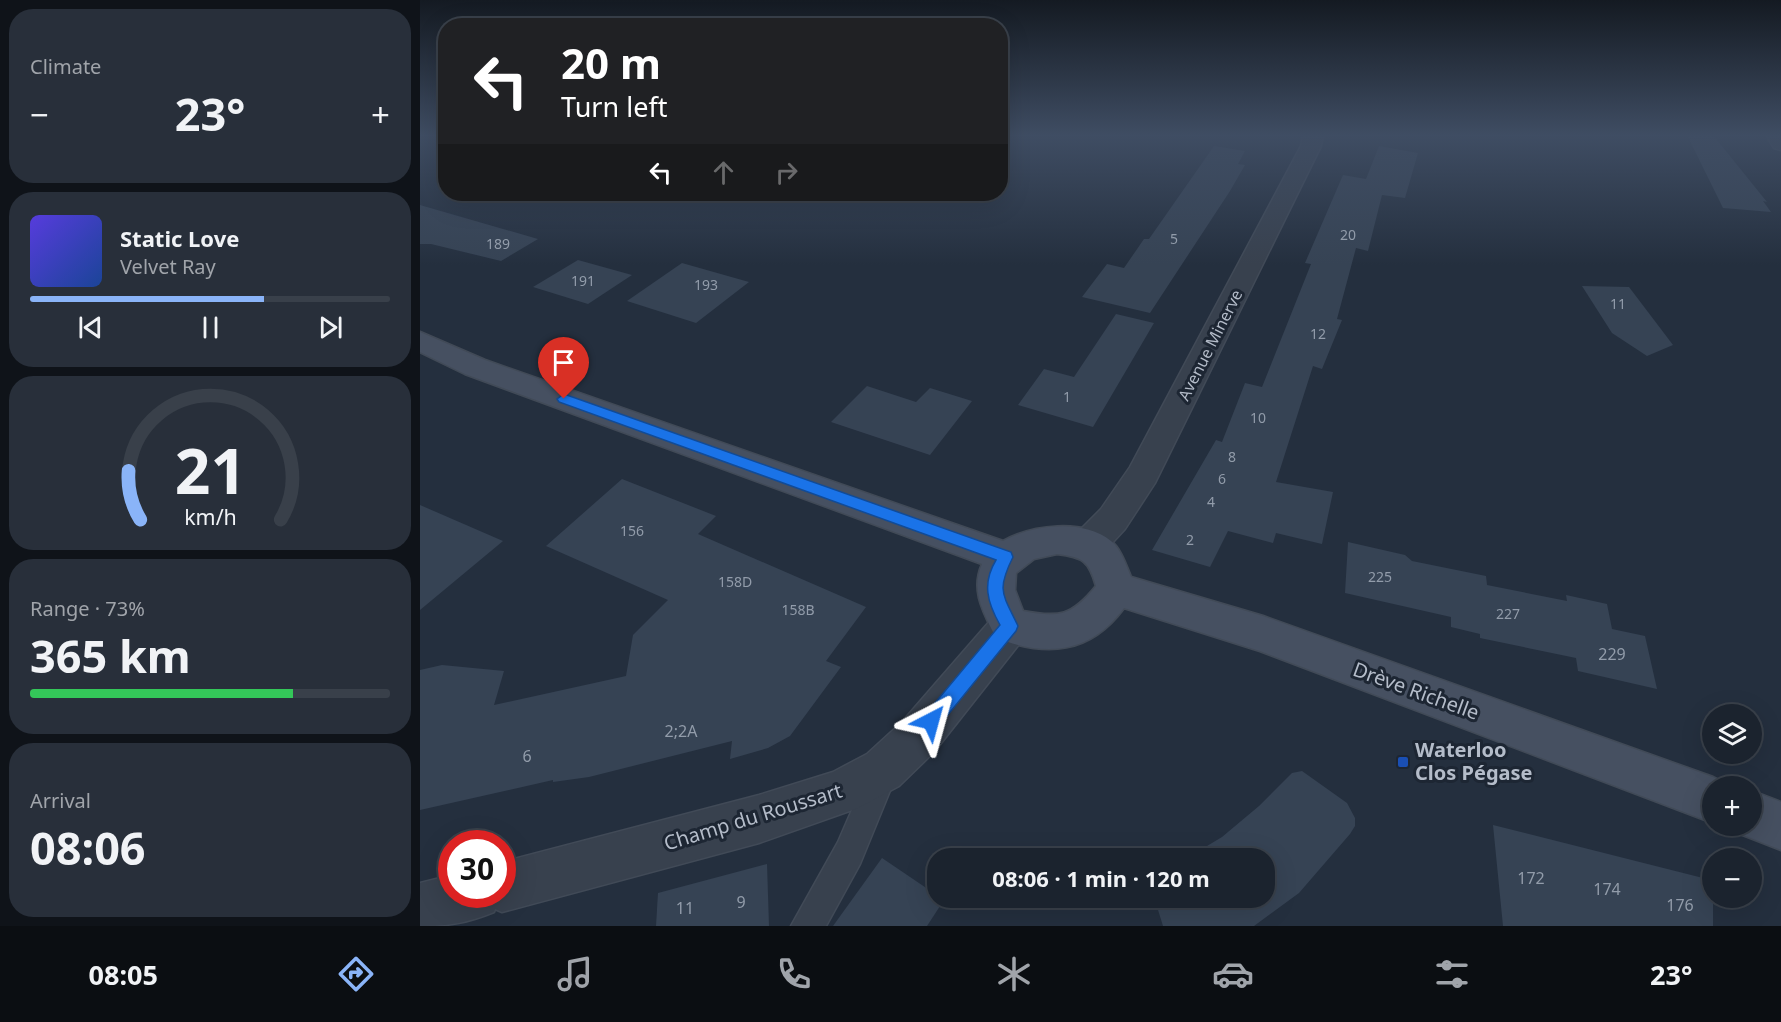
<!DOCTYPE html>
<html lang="en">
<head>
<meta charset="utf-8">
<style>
  body { margin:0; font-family:"Noto Sans",sans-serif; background:#282f3a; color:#f1f3f6; height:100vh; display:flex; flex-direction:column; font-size:22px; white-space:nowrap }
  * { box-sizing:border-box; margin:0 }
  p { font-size:20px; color:#a0a4aa }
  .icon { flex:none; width:33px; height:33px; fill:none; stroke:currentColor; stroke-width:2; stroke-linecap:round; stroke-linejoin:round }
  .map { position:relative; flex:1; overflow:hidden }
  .side { display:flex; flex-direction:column; gap:9px; padding:9px; background:#0f1319; width:420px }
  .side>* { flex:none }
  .guide { position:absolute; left:18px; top:18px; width:570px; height:183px; border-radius:24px; box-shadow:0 6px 24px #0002,0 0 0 2px #39404a; background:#202124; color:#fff; overflow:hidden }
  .buttons { position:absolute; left:1282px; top:704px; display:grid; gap:12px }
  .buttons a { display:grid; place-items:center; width:60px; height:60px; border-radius:50%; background:#1b232e; box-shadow:0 6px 24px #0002,0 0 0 2px #39404a; font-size:30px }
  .speed { position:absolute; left:18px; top:830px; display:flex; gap:12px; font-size:30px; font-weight:700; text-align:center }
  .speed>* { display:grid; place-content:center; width:78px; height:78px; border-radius:50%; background:#1b232e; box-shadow:0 6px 24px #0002,0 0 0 2px #39404a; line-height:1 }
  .speed .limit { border:9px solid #d22; background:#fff; color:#111 }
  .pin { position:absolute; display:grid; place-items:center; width:51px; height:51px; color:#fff; margin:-62px -26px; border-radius:50% 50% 50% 0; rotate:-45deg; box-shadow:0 0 6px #0007 }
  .pin .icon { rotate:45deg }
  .me { position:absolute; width:66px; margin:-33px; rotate:39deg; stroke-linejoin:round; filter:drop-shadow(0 0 4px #0008) }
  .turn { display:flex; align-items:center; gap:21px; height:126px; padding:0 24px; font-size:27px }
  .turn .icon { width:78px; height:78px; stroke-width:2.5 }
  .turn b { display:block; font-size:42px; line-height:51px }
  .lanes { display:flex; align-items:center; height:57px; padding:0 24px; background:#0003; justify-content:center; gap:30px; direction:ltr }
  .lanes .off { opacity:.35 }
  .big { font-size:45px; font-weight:700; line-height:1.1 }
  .side .widget { flex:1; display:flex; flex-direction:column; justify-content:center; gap:9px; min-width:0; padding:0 21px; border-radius:24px; background:#282f3a }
  .side .dial { align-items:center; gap:0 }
  .dial svg { height:156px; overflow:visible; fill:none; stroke:#39404a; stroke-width:7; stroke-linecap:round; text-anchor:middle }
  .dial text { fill:#f1f3f6; stroke:none }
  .song { display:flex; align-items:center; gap:18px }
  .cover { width:72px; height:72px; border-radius:9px; background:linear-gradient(135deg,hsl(250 70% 55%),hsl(220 70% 35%)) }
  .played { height:6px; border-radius:3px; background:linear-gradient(90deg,#8ab4f8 65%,#39404a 65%) }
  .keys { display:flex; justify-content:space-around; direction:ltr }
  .heat { display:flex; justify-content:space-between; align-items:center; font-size:33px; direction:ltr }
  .charge { height:9px; border-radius:4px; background:linear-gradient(90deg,#34c759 73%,#39404a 0) }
  .trip { position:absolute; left:507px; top:848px; width:348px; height:60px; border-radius:24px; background:#1b232e; box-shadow:0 6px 24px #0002,0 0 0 2px #39404a; font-weight:700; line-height:60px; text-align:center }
  .menu { display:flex; height:96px; justify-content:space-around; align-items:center; background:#0b0e12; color:#a0a4aa }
  .menu .icon { width:42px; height:42px }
  .menu .current { color:#8ab4f8 }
  .menu b { font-size:27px; color:#f1f3f6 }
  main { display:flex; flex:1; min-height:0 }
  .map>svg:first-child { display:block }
  .building { fill:#364354 }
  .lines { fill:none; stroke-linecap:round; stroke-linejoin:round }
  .lane-casing { stroke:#414a57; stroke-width:3 }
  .street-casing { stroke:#414a57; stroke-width:3 }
  .secondary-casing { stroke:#414a57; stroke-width:3 }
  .lane { fill:#38414e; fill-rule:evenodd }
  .street { fill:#38414e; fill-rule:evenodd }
  .secondary { fill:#465061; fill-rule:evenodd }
  .route { fill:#1a73e8; stroke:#114b97; stroke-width:1.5 }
  .transit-dot { fill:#1a4fb4; stroke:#1d2633; stroke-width:2 }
  .labels { text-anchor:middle; stroke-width:6; stroke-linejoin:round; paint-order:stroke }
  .number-label { font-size:14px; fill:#929caa }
  .street-label { font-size:16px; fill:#b4bcc9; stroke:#1d2633 }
  .near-number-label { font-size:16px; fill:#929caa }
  .near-street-label { font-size:20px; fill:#b4bcc9; stroke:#1d2633 }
  .near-poi-label { font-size:20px; font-weight:bold; fill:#b4bcc9; stroke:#1d2633; text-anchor:start }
</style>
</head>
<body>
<main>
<section class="side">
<div class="widget"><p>Climate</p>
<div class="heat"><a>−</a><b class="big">23°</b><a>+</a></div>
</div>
<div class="widget">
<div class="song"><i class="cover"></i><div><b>Static Love</b><p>Velvet Ray</p></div></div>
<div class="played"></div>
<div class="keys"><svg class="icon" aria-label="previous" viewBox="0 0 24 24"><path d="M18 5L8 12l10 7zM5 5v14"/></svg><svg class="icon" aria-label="pause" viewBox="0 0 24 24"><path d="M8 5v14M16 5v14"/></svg><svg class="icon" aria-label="next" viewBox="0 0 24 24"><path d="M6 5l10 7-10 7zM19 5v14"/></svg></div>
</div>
<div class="widget dial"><svg viewBox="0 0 100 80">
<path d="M14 69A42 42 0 1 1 86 69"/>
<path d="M14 69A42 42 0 0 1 8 44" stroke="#8ab4f8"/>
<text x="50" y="56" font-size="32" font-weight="700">21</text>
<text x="50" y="72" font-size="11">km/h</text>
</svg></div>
<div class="widget"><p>Range · 73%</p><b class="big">365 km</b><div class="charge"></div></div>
<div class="widget"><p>Arrival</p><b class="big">08:06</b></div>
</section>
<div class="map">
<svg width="1361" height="926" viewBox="0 0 1361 926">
  <rect width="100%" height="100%" fill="#242f3e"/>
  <g class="building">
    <path d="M 1267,135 L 1293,135 L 1347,202 L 1343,201 L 1351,212 L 1303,208 Z"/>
    <path d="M 794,146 L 825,151 L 818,164 L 825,165 L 810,191 L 730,313 L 662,297 L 687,264 L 704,268 L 724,239 L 729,239 Z"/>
    <path d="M 959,146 L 998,153 L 985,198 L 962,195 L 948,251 L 936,248 L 917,319 L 922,320 L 902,369 L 893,366 L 856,482 L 913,492 L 902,544 L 856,533 L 853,543 L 808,531 L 790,567 L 732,550 L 796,440 L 802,442 L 825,383 L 842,387 L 891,264 L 885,263 L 923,175 L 946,179 Z"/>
    <path d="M 0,205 L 118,239 L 81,261 L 11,244 L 0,244 Z"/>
    <path d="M 158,260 L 212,275 L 168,304 L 113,287 Z"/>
    <path d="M 262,263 L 329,282 L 276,323 L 207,301 Z"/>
    <path d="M 1162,286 L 1209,287 L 1253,345 L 1227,356 L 1192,333 Z"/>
    <path d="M 696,314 L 734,323 L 673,427 L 598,405 L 624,369 L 654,377 Z"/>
    <path d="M 447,386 L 496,402 L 510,388 L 552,401 L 510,455 L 411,422 Z"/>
    <path d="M 202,479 L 296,516 L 278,534 L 446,607 L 406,661 L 421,667 L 370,736 L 348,748 L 310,759 L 312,741 L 169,777 L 133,782 L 133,780 L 0,810 L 0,670 L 22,665 L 84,671 L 74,705 L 206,676 L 213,635 L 248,600 L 126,546 Z"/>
    <path d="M 0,505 L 83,541 L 0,610 Z"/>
    <path d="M 928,542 L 985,555 L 992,561 L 1066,576 L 1067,585 L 1147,601 L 1146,595 L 1187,604 L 1192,629 L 1225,636 L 1237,689 L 1158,671 L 1156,658 L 1060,638 L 1060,634 L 1031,627 L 1031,617 L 925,593 Z"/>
    <path d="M 882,771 L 927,803 L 935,818 L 935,826 L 930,834 L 879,893 L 834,926 L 743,926 L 734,897 L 844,897 L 844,858 L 767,858 L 802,837 L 839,806 L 872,773 Z"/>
    <path d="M 1073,825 L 1283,878 L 1284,884 L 1293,887 L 1293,926 L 1083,926 Z"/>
    <path d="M 462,858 L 524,900 L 507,926 L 413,926 Z"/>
    <path d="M 347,864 L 349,926 L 236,926 L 238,893 Z"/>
  </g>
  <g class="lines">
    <defs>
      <path id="lane" d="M 461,761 L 471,766 L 476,776 L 440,864 L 406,926 L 371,926 L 418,842 L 451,766 Z"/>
      <g id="street">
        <path d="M 883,135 L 903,135 L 901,146 L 735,483 L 705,529 L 682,554 L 669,559 L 656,554 L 651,544 L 656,534 L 681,509 L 710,467 L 881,146 Z"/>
        <path d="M 1346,135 L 1361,135 L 1361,150 L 1354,148 Z"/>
        <path d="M 590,609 L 604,614 L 610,626 L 604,638 L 514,752 L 479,786 L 438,808 L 339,843 L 82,912 L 75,909 L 74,912 C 47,923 29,926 0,926 L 0,883 L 32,875 L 32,894 L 82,894 L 82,862 L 339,795 L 413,772 L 447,754 L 482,722 L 576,614 Z"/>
      </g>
      <g id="secondary">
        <path d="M 0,332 L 65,360 L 583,541 C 612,525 663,518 691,541 C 701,549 706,565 711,577 L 843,616 L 1293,777 L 1311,786 L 1293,786 L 1293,823 L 840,651 L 704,608 C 670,654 627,657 576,638 C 564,613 550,591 562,564 L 45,374 L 0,352 ZM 637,554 C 663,557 669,561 676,586 C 652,616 639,618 603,611 L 595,590 L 596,573 L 614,559 Z"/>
        <path d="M 1332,791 L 1361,802 L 1361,850 L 1315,832 L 1312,825 L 1332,825 Z"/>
      </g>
    </defs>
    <use href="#lane" class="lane-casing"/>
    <use href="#street" class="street-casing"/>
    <use href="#secondary" class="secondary-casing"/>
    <use href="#lane" class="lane"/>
    <use href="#street" class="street"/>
    <use href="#secondary" class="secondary"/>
  </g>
  <linearGradient id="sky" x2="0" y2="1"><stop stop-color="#141a22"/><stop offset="0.51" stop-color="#3f4d63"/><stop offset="1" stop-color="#3f4d63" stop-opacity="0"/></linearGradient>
  <rect width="1361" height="265" fill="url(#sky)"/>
  <path class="route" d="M 144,394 L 591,552 L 593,557 C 576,591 583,594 598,626 L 596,631 L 518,727 L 511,730 L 505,727 L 502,721 L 505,715 L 580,625 C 567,602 562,583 576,560 L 139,402 L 137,399 Z"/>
  <rect class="transit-dot" x="977" y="756" width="12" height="12" rx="3"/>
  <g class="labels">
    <g class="number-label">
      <text x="928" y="240">20</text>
      <text x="754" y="244">5</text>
      <text x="78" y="249">189</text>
      <text x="163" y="286">191</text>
      <text x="286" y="290">193</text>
      <text x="1198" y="309">11</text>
      <text x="898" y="339">12</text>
      <text x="647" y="402">1</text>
      <text x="838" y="423">10</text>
      <text x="812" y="462">8</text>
      <text x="802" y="484">6</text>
      <text x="791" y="507">4</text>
      <text x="212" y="536">156</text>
      <text x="770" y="545">2</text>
      <text x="960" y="582">225</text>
      <text x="315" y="587">158D</text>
      <text x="378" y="615">158B</text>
      <text x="1088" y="619">227</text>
    </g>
    <g class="street-label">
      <text transform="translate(790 345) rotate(-63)" y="6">Avenue Minerve</text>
    </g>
    <g class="near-number-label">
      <text x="1192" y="660">229</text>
      <text x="261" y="737">2;2A</text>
      <text x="107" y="762">6</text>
      <text x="1111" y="884">172</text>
      <text x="1187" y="895">174</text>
      <text x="321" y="908">9</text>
      <text x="1260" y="911">176</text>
      <text x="265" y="914">11</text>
    </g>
    <g class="near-street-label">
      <text transform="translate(996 691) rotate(20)" y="7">Drève Richelle</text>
      <text transform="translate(333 817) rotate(-17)" y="7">Champ du Roussart</text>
    </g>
    <g class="near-poi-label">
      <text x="995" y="757">Waterloo<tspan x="995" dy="23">Clos Pégase</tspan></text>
    </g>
  </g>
</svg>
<div class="buttons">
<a><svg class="icon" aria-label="layers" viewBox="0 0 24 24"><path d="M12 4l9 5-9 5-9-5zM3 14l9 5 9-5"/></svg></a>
<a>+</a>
<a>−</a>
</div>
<div class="speed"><div class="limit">30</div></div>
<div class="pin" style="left:144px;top:399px;background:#d93025"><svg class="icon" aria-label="arrive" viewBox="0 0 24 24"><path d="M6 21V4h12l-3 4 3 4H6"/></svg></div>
<svg class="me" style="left:511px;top:721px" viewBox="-20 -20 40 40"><path d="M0-17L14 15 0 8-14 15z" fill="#1a73e8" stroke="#fff" stroke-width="4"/></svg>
<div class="trip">08:06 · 1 min · 120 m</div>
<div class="guide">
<div class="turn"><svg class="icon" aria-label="left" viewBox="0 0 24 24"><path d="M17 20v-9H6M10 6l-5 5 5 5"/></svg><div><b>20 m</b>Turn left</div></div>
<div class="lanes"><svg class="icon" aria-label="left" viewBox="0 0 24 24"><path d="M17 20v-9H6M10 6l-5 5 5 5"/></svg><svg class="icon off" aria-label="ahead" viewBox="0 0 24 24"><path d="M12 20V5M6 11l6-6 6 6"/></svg><svg class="icon off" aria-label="right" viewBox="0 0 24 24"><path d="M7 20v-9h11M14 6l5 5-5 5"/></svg></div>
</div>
</div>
</main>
<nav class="menu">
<b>08:05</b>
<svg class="icon current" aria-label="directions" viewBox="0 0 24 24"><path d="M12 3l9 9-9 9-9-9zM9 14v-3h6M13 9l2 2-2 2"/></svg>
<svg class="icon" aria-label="music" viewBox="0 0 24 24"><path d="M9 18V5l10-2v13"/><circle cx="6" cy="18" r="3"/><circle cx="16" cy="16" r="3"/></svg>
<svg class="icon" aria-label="phone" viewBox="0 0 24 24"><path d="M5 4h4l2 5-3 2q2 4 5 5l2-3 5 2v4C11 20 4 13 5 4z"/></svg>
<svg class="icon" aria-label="climate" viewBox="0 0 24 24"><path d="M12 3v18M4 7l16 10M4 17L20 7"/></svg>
<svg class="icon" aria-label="car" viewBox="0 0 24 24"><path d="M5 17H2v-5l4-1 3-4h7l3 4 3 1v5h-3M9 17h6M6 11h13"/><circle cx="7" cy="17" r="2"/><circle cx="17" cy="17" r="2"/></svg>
<svg class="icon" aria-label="filters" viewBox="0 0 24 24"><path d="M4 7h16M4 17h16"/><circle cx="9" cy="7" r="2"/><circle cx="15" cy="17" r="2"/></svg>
<b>23°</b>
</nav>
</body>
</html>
